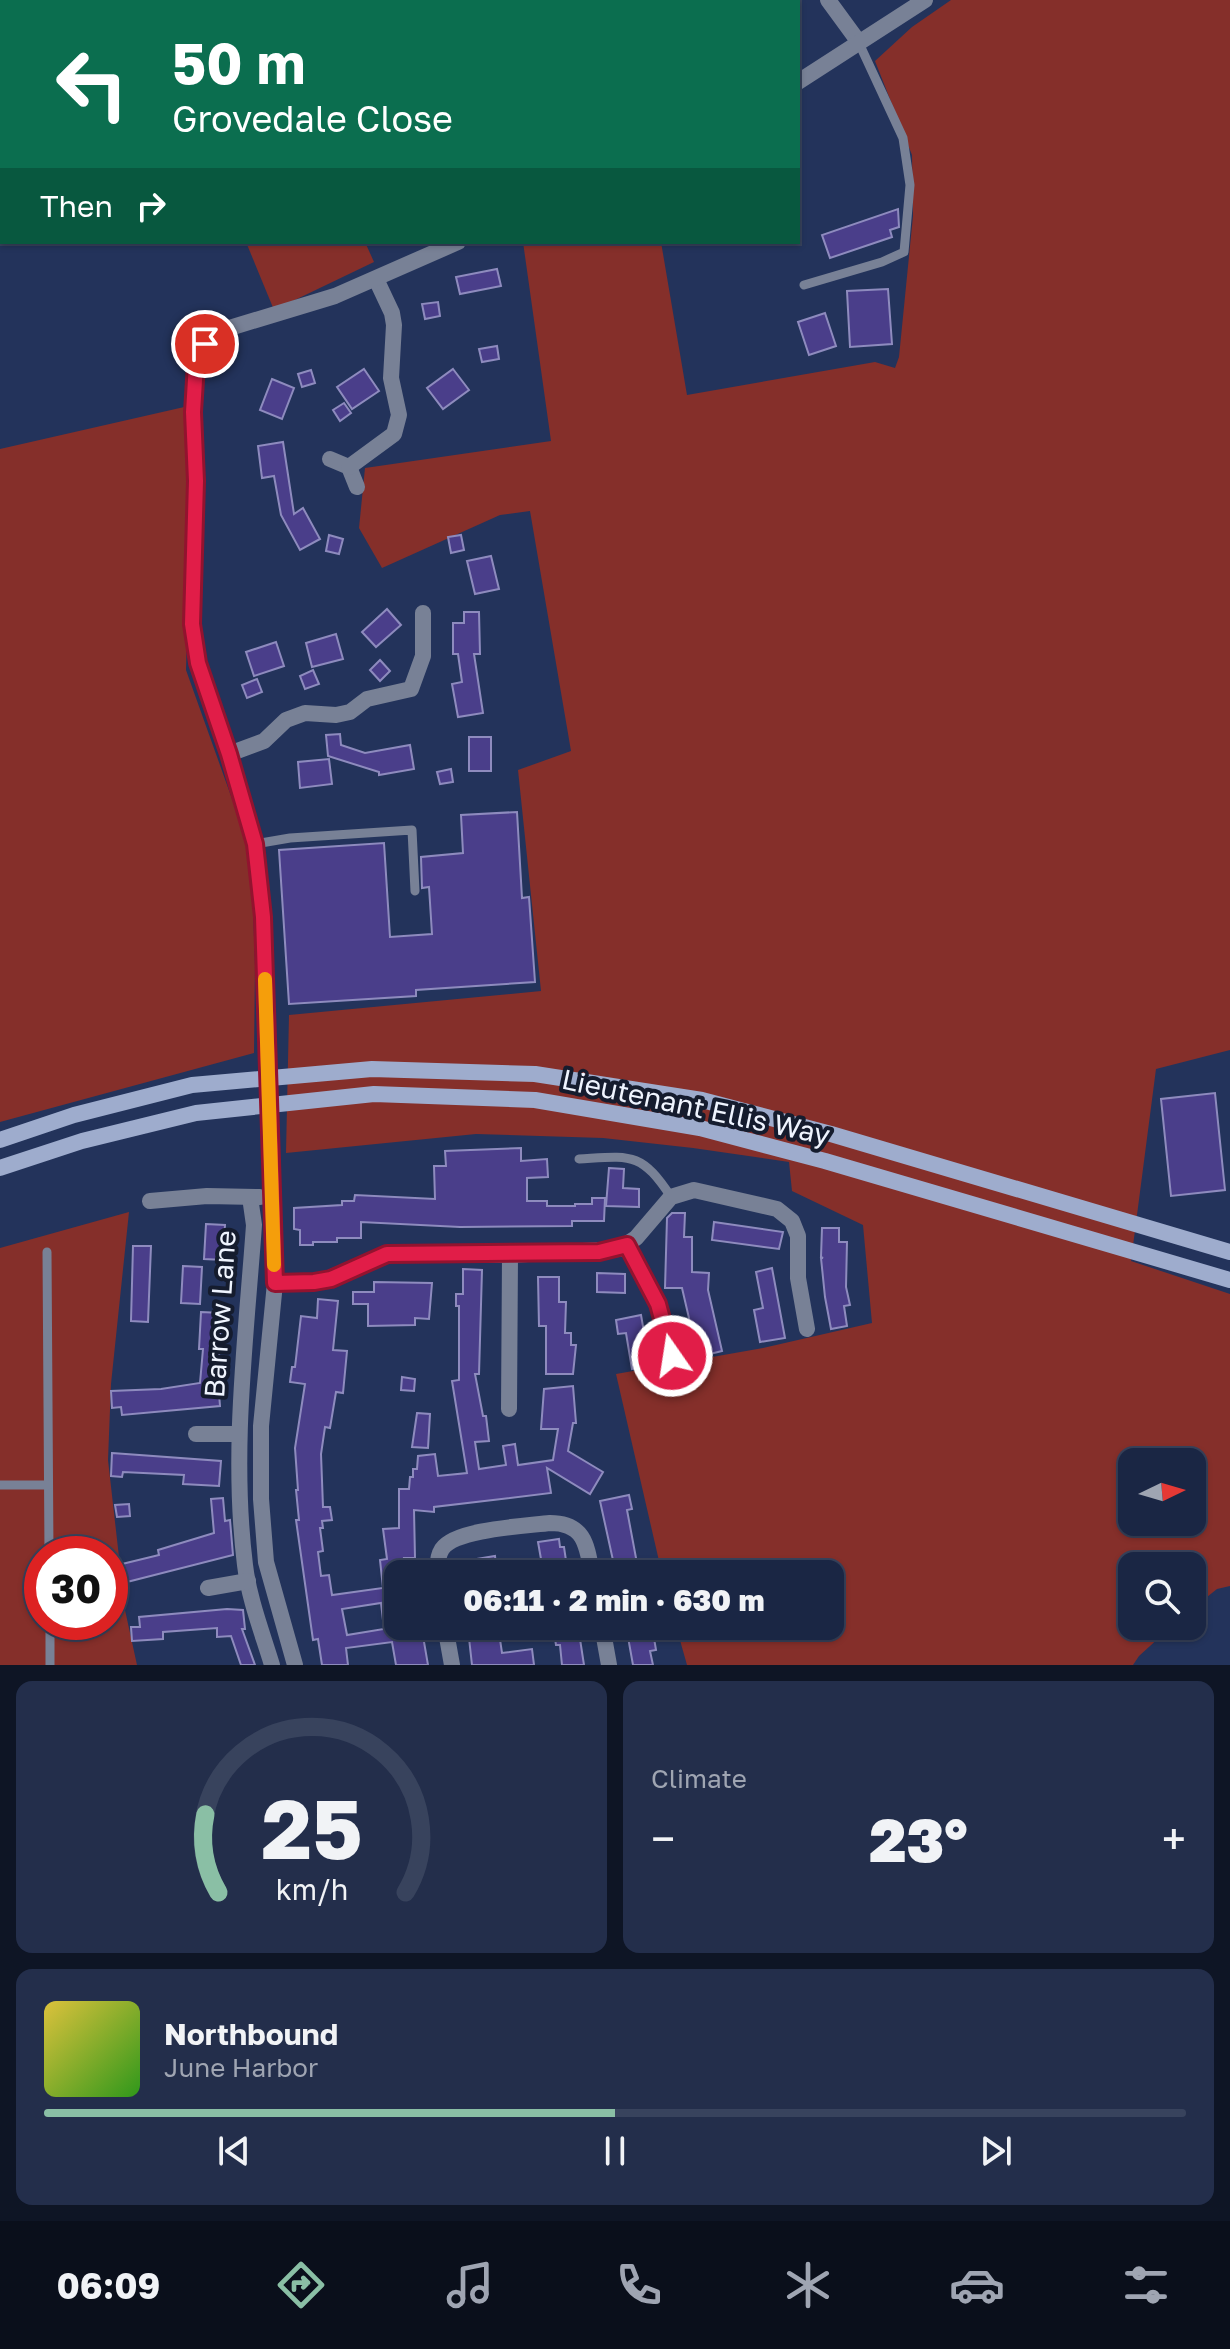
<!DOCTYPE html>
<html lang="en">
<head>
<meta charset="utf-8">
<style>
  body { margin:0; font-family:"Golos Text",sans-serif; background:#232e4b; color:#f1f3f6; height:100vh; display:flex; flex-direction:column; font-size:30px; white-space:nowrap }
  * { box-sizing:border-box; margin:0 }
  p { font-size:26px; color:#9fa5b2 }
  .icon { flex:none; width:44px; height:44px; fill:none; stroke:currentColor; stroke-width:2; stroke-linecap:round; stroke-linejoin:round }
  .map { position:relative; height:1665px; overflow:hidden }
  .panel { display:flex; flex-direction:column; gap:16px; padding:16px; background:#0e1525; flex:1 }
  .panel>* { flex:none }
  .guide { position:absolute; left:0px; top:0px; width:800px; height:244px; box-shadow:0 2px 6px #0004,0 0 0 2px #38435d; background:#0b6e4f; color:#fff; overflow:hidden }
  .needle { width:52px; rotate:85deg }
  .tools { position:absolute; left:1118px; top:1448px; display:grid; gap:16px }
  .tools a { display:grid; place-items:center; width:88px; height:88px; border-radius:16px; background:#1a2644; box-shadow:0 2px 6px #0004,0 0 0 2px #38435d; font-size:40px }
  .speed { position:absolute; left:24px; top:1536px; display:flex; gap:16px; font-size:40px; font-weight:700; text-align:center }
  .speed>* { display:grid; place-content:center; width:104px; height:104px; border-radius:50%; background:#1a2644; box-shadow:0 2px 6px #0004,0 0 0 2px #38435d; line-height:1 }
  .speed .limit { border:12px solid #d22; background:#fff; color:#111 }
  .pin { position:absolute; display:grid; place-items:center; width:68px; height:68px; color:#fff; margin:-34px; border:4px solid #fff; border-radius:50%; box-shadow:0 2px 8px #0007 }
  .me { position:absolute; width:88px; margin:-44px; rotate:347deg; stroke-linejoin:round; filter:drop-shadow(0 0 6px #0008) }
  .turn { display:flex; align-items:center; gap:28px; height:168px; padding:0 40px; font-size:36px }
  .turn .icon { width:104px; height:104px; stroke-width:2.5 }
  .turn b { display:block; font-size:56px; line-height:68px }
  .then { display:flex; align-items:center; height:76px; padding:0 40px; background:#0003; gap:16px; font-size:30px }
  .big { font-size:60px; font-weight:800; line-height:1.1 }
  .panel .widget { flex:1; display:flex; flex-direction:column; justify-content:center; gap:12px; min-width:0; padding:0 28px; border-radius:16px; background:#232e4b }
  .panel .dial { align-items:center; gap:0 }
  .dial svg { height:208px; overflow:visible; fill:none; stroke:#38435d; stroke-width:7; stroke-linecap:round; text-anchor:middle }
  .dial text { fill:#f1f3f6; stroke:none }
  .song { display:flex; align-items:center; gap:24px }
  .cover { width:96px; height:96px; border-radius:12px; background:linear-gradient(135deg,hsl(50 70% 55%),hsl(110 70% 35%)) }
  .played { height:8px; border-radius:4px; background:linear-gradient(90deg,#8abfa5 50%,#38435d 50%) }
  .keys { display:flex; justify-content:space-around; direction:ltr }
  .heat { display:flex; justify-content:space-between; align-items:center; font-size:44px; direction:ltr }
  .panel .tiles { flex:1; display:grid; gap:16px; grid-template-columns:1fr 1fr }
  .widget:last-child { grid-column:span 2 }
  .trip { position:absolute; left:384px; top:1560px; width:460px; height:80px; border-radius:16px; background:#1a2644; box-shadow:0 2px 6px #0004,0 0 0 2px #38435d; font-weight:800; line-height:80px; text-align:center }
  .tab-bar { display:flex; height:128px; justify-content:space-around; align-items:center; background:#0a0f1b; color:#9fa5b2 }
  .tab-bar .icon { width:56px; height:56px }
  .tab-bar .current { color:#8abfa5 }
  .tab-bar b { font-size:36px; color:#f1f3f6 }
  .map>svg:first-child { display:block }
  .green { fill:#852f2a; fill-rule:evenodd }
  .building { fill:#4a3e8a; stroke:#8e8bbe; stroke-width:2; fill-rule:evenodd }
  .lines { fill:none; stroke-linecap:round; stroke-linejoin:round }
  .service { stroke:#788196; stroke-width:9 }
  .minor { stroke:#788196; stroke-width:16 }
  .secondary { stroke:#9eaccd; stroke-width:16 }
  .minor-bridge { stroke:#788196; stroke-width:16 }
  .route-casing { stroke:#92132f; stroke-width:20 }
  .route { stroke:#e11d48; stroke-width:14 }
  .slow { stroke:#f59e0b; stroke-width:14 }
  .labels { text-anchor:middle; stroke-width:8; stroke-linejoin:round; paint-order:stroke }
  .street-label { font-size:28px; fill:#eff4fe; stroke:#151c2e }
</style>
</head>
<body>
<div class="map">
<svg width="1230" height="1665" viewBox="0 0 1230 1665">
  <rect width="100%" height="100%" fill="#23335b"/>
  <g class="green">
    <path d="M 146,0 L 370,0 L 371,2 L 147,2 Z"/>
    <path d="M 951,0 L 1230,0 L 1230,1050 L 1156,1069 L 1131,1261 L 1230,1294 L 1230,1586 L 1217,1589 L 1192,1609 L 1192,1566 L 1132,1566 L 1132,1626 L 1172,1626 L 1139,1656 L 1133,1665 L 687,1665 L 676,1626 L 830,1626 L 830,1574 L 662,1574 L 616,1374 L 763,1348 L 872,1323 L 863,1225 L 792,1191 L 789,1162 L 693,1148 L 603,1138 L 476,1134 L 286,1153 L 289,1015 L 541,991 L 518,770 L 571,751 L 530,511 L 500,515 L 382,568 L 359,528 L 365,468 L 551,441 L 523,242 L 661,242 L 687,395 L 875,362 L 895,368 L 899,357 L 913,216 L 912,155 L 875,61 L 912,27 ZM 1132,1462 L 1192,1462 L 1192,1522 L 1132,1522 Z"/>
    <path d="M 246,242 L 365,242 L 374,262 L 274,310 Z"/>
    <path d="M 193,405 L 186,670 L 251,852 L 255,966 L 254,1053 L 0,1122 L 0,449 Z"/>
    <path d="M 129,1212 L 111,1384 L 108,1460 L 125,1610 L 137,1665 L 0,1665 L 0,1248 ZM 42,1554 L 110,1554 L 110,1622 L 42,1622 Z"/>
  </g>
  <g class="building">
    <path d="M 898,209 L 899,227 L 890,230 L 892,237 L 830,258 L 822,235 Z"/>
    <path d="M 497,269 L 501,286 L 460,294 L 456,277 Z"/>
    <path d="M 888,289 L 892,344 L 850,347 L 847,291 Z"/>
    <path d="M 438,302 L 440,316 L 425,319 L 422,304 Z"/>
    <path d="M 825,313 L 836,346 L 809,355 L 798,322 Z"/>
    <path d="M 497,346 L 499,359 L 482,362 L 479,349 Z"/>
    <path d="M 364,369 L 379,391 L 352,409 L 337,387 Z"/>
    <path d="M 453,369 L 469,390 L 443,409 L 427,388 Z"/>
    <path d="M 311,370 L 315,383 L 302,387 L 298,374 Z"/>
    <path d="M 272,379 L 294,388 L 282,419 L 260,410 Z"/>
    <path d="M 344,403 L 351,413 L 340,421 L 333,410 Z"/>
    <path d="M 283,442 L 294,514 L 303,508 L 320,539 L 300,550 L 281,515 L 274,476 L 262,478 L 258,446 Z"/>
    <path d="M 329,535 L 343,539 L 339,554 L 326,551 Z"/>
    <path d="M 461,535 L 464,550 L 451,553 L 448,537 Z"/>
    <path d="M 491,556 L 499,589 L 475,594 L 467,561 Z"/>
    <path d="M 387,609 L 401,625 L 376,647 L 362,632 Z"/>
    <path d="M 464,612 L 479,612 L 480,654 L 474,654 L 483,713 L 458,717 L 452,684 L 462,682 L 458,654 L 453,654 L 453,623 L 464,623 Z"/>
    <path d="M 336,634 L 343,659 L 312,667 L 306,643 Z"/>
    <path d="M 276,642 L 284,666 L 254,676 L 246,652 Z"/>
    <path d="M 380,660 L 390,671 L 380,681 L 370,670 Z"/>
    <path d="M 313,670 L 319,684 L 305,689 L 300,676 Z"/>
    <path d="M 257,679 L 262,692 L 247,698 L 242,685 Z"/>
    <path d="M 340,734 L 341,745 L 365,753 L 410,745 L 414,769 L 379,775 L 379,772 L 328,756 L 326,735 Z"/>
    <rect x="469" y="737" width="22" height="34"/>
    <path d="M 329,759 L 332,784 L 300,788 L 298,762 Z"/>
    <path d="M 451,769 L 453,782 L 440,784 L 437,772 Z"/>
    <path d="M 517,812 L 522,898 L 529,897 L 535,982 L 416,990 L 416,996 L 289,1004 L 279,850 L 384,843 L 390,937 L 432,934 L 429,887 L 422,888 L 421,857 L 463,853 L 461,815 Z"/>
    <path d="M 1215,1093 L 1225,1190 L 1171,1196 L 1161,1099 Z"/>
    <path d="M 521,1148 L 521,1161 L 547,1159 L 548,1177 L 527,1178 L 527,1201 L 547,1201 L 547,1206 L 575,1206 L 575,1204 L 592,1204 L 592,1198 L 605,1198 L 604,1221 L 572,1221 L 572,1226 L 460,1227 L 361,1222 L 361,1238 L 337,1238 L 337,1242 L 313,1242 L 313,1245 L 300,1245 L 300,1230 L 294,1229 L 294,1208 L 342,1205 L 342,1201 L 354,1201 L 355,1195 L 435,1199 L 434,1166 L 446,1166 L 445,1151 Z"/>
    <path d="M 609,1168 L 624,1169 L 623,1188 L 639,1189 L 639,1207 L 606,1206 Z"/>
    <path d="M 672,1213 L 685,1213 L 684,1237 L 692,1237 L 692,1272 L 709,1273 L 708,1290 L 722,1351 L 698,1357 L 682,1288 L 665,1288 L 667,1218 Z"/>
    <path d="M 714,1222 L 783,1232 L 779,1249 L 712,1240 Z"/>
    <path d="M 206,1224 L 225,1225 L 223,1260 L 204,1259 Z"/>
    <path d="M 822,1228 L 839,1228 L 839,1242 L 847,1242 L 846,1287 L 850,1305 L 844,1306 L 847,1326 L 831,1329 L 825,1297 L 821,1258 L 823,1258 L 821,1257 Z"/>
    <path d="M 133,1246 L 151,1246 L 148,1322 L 131,1321 Z"/>
    <path d="M 183,1266 L 202,1267 L 200,1304 L 181,1303 Z"/>
    <path d="M 772,1268 L 785,1338 L 760,1342 L 754,1310 L 763,1308 L 756,1272 Z"/>
    <path d="M 463,1269 L 482,1270 L 479,1374 L 475,1374 L 483,1416 L 486,1416 L 489,1441 L 475,1442 L 479,1469 L 506,1465 L 503,1446 L 515,1444 L 518,1465 L 553,1460 L 558,1429 L 541,1429 L 544,1389 L 573,1386 L 576,1423 L 573,1423 L 568,1451 L 603,1472 L 590,1494 L 547,1468 L 551,1493 L 434,1507 L 434,1512 L 414,1510 L 415,1558 L 404,1558 L 406,1574 L 398,1574 L 398,1626 L 414,1626 L 415,1637 L 423,1636 L 428,1665 L 396,1665 L 392,1642 L 346,1648 L 348,1665 L 322,1665 L 318,1639 L 313,1640 L 296,1520 L 299,1520 L 296,1490 L 298,1490 L 295,1448 L 305,1384 L 290,1382 L 292,1367 L 295,1367 L 301,1316 L 317,1318 L 318,1299 L 338,1301 L 333,1350 L 347,1351 L 343,1393 L 336,1392 L 330,1428 L 325,1427 L 321,1454 L 323,1507 L 330,1507 L 332,1520 L 322,1521 L 323,1528 L 320,1528 L 323,1551 L 318,1552 L 321,1576 L 329,1575 L 332,1595 L 383,1588 L 380,1560 L 387,1559 L 383,1529 L 399,1528 L 399,1489 L 409,1489 L 410,1477 L 413,1477 L 413,1469 L 417,1469 L 418,1456 L 435,1454 L 438,1476 L 467,1473 L 452,1381 L 459,1380 L 459,1306 L 456,1306 L 456,1294 L 463,1294 ZM 381,1603 L 384,1629 L 347,1635 L 342,1609 Z"/>
    <path d="M 597,1273 L 625,1274 L 625,1293 L 597,1292 Z"/>
    <path d="M 538,1277 L 559,1277 L 559,1302 L 566,1302 L 565,1333 L 571,1333 L 571,1345 L 576,1345 L 573,1374 L 546,1374 L 546,1326 L 539,1326 Z"/>
    <path d="M 374,1282 L 432,1283 L 429,1319 L 415,1318 L 415,1325 L 368,1326 L 368,1304 L 353,1304 L 353,1292 L 374,1292 Z"/>
    <path d="M 201,1312 L 221,1313 L 218,1380 L 220,1406 L 122,1415 L 121,1407 L 112,1408 L 111,1391 L 161,1389 L 200,1383 L 203,1349 L 199,1349 Z"/>
    <path d="M 641,1315 L 650,1366 L 632,1369 L 626,1333 L 618,1334 L 616,1320 Z"/>
    <path d="M 402,1377 L 415,1379 L 414,1391 L 401,1390 Z"/>
    <path d="M 417,1413 L 430,1414 L 428,1448 L 412,1447 Z"/>
    <path d="M 112,1453 L 221,1461 L 219,1486 L 183,1484 L 184,1475 L 123,1472 L 122,1477 L 111,1476 Z"/>
    <path d="M 629,1495 L 632,1509 L 627,1510 L 639,1574 L 616,1574 L 600,1501 Z"/>
    <path d="M 223,1498 L 225,1521 L 230,1520 L 233,1555 L 127,1582 L 122,1564 L 159,1555 L 158,1550 L 214,1533 L 211,1499 Z"/>
    <path d="M 129,1504 L 130,1516 L 117,1517 L 115,1505 Z"/>
    <path d="M 559,1539 L 560,1547 L 564,1547 L 568,1574 L 465,1574 L 464,1561 L 495,1556 L 496,1565 L 541,1559 L 538,1542 Z"/>
    <path d="M 227,1609 L 243,1610 L 245,1629 L 242,1629 L 255,1665 L 241,1665 L 231,1636 L 217,1637 L 217,1628 L 163,1632 L 163,1639 L 132,1641 L 131,1627 L 140,1627 L 139,1617 Z"/>
    <path d="M 486,1626 L 498,1626 L 502,1653 L 532,1649 L 534,1665 L 472,1665 L 468,1629 Z"/>
    <path d="M 553,1626 L 578,1626 L 584,1665 L 562,1665 L 560,1645 L 556,1645 Z"/>
    <path d="M 626,1626 L 652,1626 L 656,1650 L 650,1651 L 653,1665 L 633,1665 Z"/>
  </g>
  <g class="lines">
    <g class="service">
      <path d="M 804,285 L 882,262 L 904,252 L 910,185 L 903,138 L 858,41"/>
      <path d="M 255,844 L 290,838 L 412,830 L 415,891"/>
      <path d="M 579,1159 C 630,1156 641,1151 671,1197"/>
      <path d="M 47,1252 L 49,1554"/>
      <path d="M 0,1485 L 48,1485"/>
      <path d="M 50,1622 L 50,1665"/>
    </g>
    <g class="minor">
      <path d="M 828,0 L 858,41"/>
      <path d="M 798,82 L 925,0"/>
      <path d="M 330,459 L 349,467 L 357,487"/>
      <path d="M 349,467 L 394,434 L 399,415 L 391,378 L 394,325 L 392,313 L 376,279"/>
      <path d="M 229,754 L 264,741 L 286,720 L 305,713 L 336,715 L 350,712 L 367,699 L 411,689 L 423,656 L 423,613"/>
      <path d="M 265,988 L 263,917 L 255,844 L 229,754 L 198,663 L 192,624 L 196,481 L 193,412 L 196,364 L 205,344 L 223,330 L 335,296 L 458,242"/>
      <path d="M 272,1163 L 275,1283 L 261,1426 L 261,1499 L 266,1562 L 295,1665"/>
      <path d="M 250,1197 L 254,1225 C 246,1338 231,1452 245,1565 C 249,1599 262,1632 272,1665"/>
      <path d="M 150,1201 L 207,1196 L 260,1197"/>
      <path d="M 627,1245 L 662,1313 L 672,1356"/>
      <path d="M 275,1283 L 322,1281 L 387,1254 L 510,1255 L 619,1249 L 636,1238 L 671,1197 L 694,1190 L 777,1209 L 792,1221 L 798,1236 L 798,1278 L 807,1329"/>
      <path d="M 509,1409 L 510,1255"/>
      <path d="M 196,1434 L 238,1434"/>
      <path d="M 438,1574 C 437,1565 437,1557 442,1549 C 455,1529 526,1526 550,1523 C 585,1523 587,1546 592,1574"/>
      <path d="M 208,1588 L 248,1581"/>
      <path d="M 445,1626 L 452,1665"/>
      <path d="M 602,1626 L 609,1665"/>
    </g>
    <g class="secondary">
      <path d="M 0,1140 L 74,1115 L 192,1085 L 372,1069 L 535,1074 L 702,1100 L 831,1134 L 1230,1252"/>
      <path d="M 0,1168 L 82,1141 L 196,1113 L 374,1094 L 535,1100 L 700,1128 L 825,1161 L 1230,1280"/>
    </g>
    <path class="minor-bridge" d="M 265,988 L 272,1163"/>
  </g>
  <g class="lines">
    <defs>
      <path id="route" d="M 205,344 L 196,364 L 193,412 L 196,481 L 192,624 L 198,663 L 229,754 L 255,844 L 263,917 L 275,1283 L 314,1282 L 331,1279 L 387,1254 L 599,1252 L 627,1245 L 658,1304 L 672,1356"/>
    </defs>
    <use href="#route" class="route-casing"/>
    <use href="#route" class="route"/>
    <path class="slow" d="M 265,979 L 274,1265"/>
  </g>
  <g class="labels">
    <g class="street-label">
      <text transform="translate(696 1107) rotate(12)" y="10">Lieutenant Ellis Way</text>
      <text transform="translate(220 1314) rotate(-86)" y="10">Barrow Lane</text>
    </g>
  </g>
</svg>
<div class="tools">
<a><svg class="needle" viewBox="-14 -14 28 28"><path d="M0-13l5 13h-10z" fill="#e53935"/><path d="M0 13l5-13h-10z" fill="#9fa5b2"/></svg></a>
<a><svg class="icon" aria-label="search" viewBox="0 0 24 24"><circle cx="10" cy="10" r="6"/><path d="M15 15l6 6"/></svg></a>
</div>
<div class="speed"><div class="limit">30</div></div>
<div class="pin" style="left:205px;top:344px;background:#d93025"><svg class="icon" aria-label="arrive" viewBox="0 0 24 24"><path d="M6 21V4h12l-3 4 3 4H6"/></svg></div>
<svg class="me" style="left:672px;top:1356px" viewBox="-20 -20 40 40"><circle r="17" fill="#e11d48" stroke="#fff" stroke-width="3"/><path d="M0-11L8 9 0 5-8 9z" fill="#fff"/></svg>
<div class="trip">06:11 · 2 min · 630 m</div>
<div class="guide">
<div class="turn"><svg class="icon" aria-label="left" viewBox="0 0 24 24"><path d="M17 20v-9H6M10 6l-5 5 5 5"/></svg><div><b>50 m</b>Grovedale Close</div></div>
<div class="then">Then<svg class="icon" aria-label="right" viewBox="0 0 24 24"><path d="M7 20v-9h11M14 6l5 5-5 5"/></svg></div>
</div>
</div>
<section class="panel">
<div class="tiles">
<div class="widget dial"><svg viewBox="0 0 100 80">
<path d="M14 69A42 42 0 1 1 86 69"/>
<path d="M14 69A42 42 0 0 1 9 39" stroke="#8abfa5"/>
<text x="50" y="56" font-size="32" font-weight="700">25</text>
<text x="50" y="72" font-size="11">km/h</text>
</svg></div>
<div class="widget"><p>Climate</p>
<div class="heat"><a>−</a><b class="big">23°</b><a>+</a></div>
</div>
<div class="widget">
<div class="song"><i class="cover"></i><div><b>Northbound</b><p>June Harbor</p></div></div>
<div class="played"></div>
<div class="keys"><svg class="icon" aria-label="previous" viewBox="0 0 24 24"><path d="M18 5L8 12l10 7zM5 5v14"/></svg><svg class="icon" aria-label="pause" viewBox="0 0 24 24"><path d="M8 5v14M16 5v14"/></svg><svg class="icon" aria-label="next" viewBox="0 0 24 24"><path d="M6 5l10 7-10 7zM19 5v14"/></svg></div>
</div>
</div>
</section>
<nav class="tab-bar">
<b>06:09</b>
<svg class="icon current" aria-label="directions" viewBox="0 0 24 24"><path d="M12 3l9 9-9 9-9-9zM9 14v-3h6M13 9l2 2-2 2"/></svg>
<svg class="icon" aria-label="music" viewBox="0 0 24 24"><path d="M9 18V5l10-2v13"/><circle cx="6" cy="18" r="3"/><circle cx="16" cy="16" r="3"/></svg>
<svg class="icon" aria-label="phone" viewBox="0 0 24 24"><path d="M5 4h4l2 5-3 2q2 4 5 5l2-3 5 2v4C11 20 4 13 5 4z"/></svg>
<svg class="icon" aria-label="climate" viewBox="0 0 24 24"><path d="M12 3v18M4 7l16 10M4 17L20 7"/></svg>
<svg class="icon" aria-label="car" viewBox="0 0 24 24"><path d="M5 17H2v-5l4-1 3-4h7l3 4 3 1v5h-3M9 17h6M6 11h13"/><circle cx="7" cy="17" r="2"/><circle cx="17" cy="17" r="2"/></svg>
<svg class="icon" aria-label="filters" viewBox="0 0 24 24"><path d="M4 7h16M4 17h16"/><circle cx="9" cy="7" r="2"/><circle cx="15" cy="17" r="2"/></svg>
</nav>
</body>
</html>
